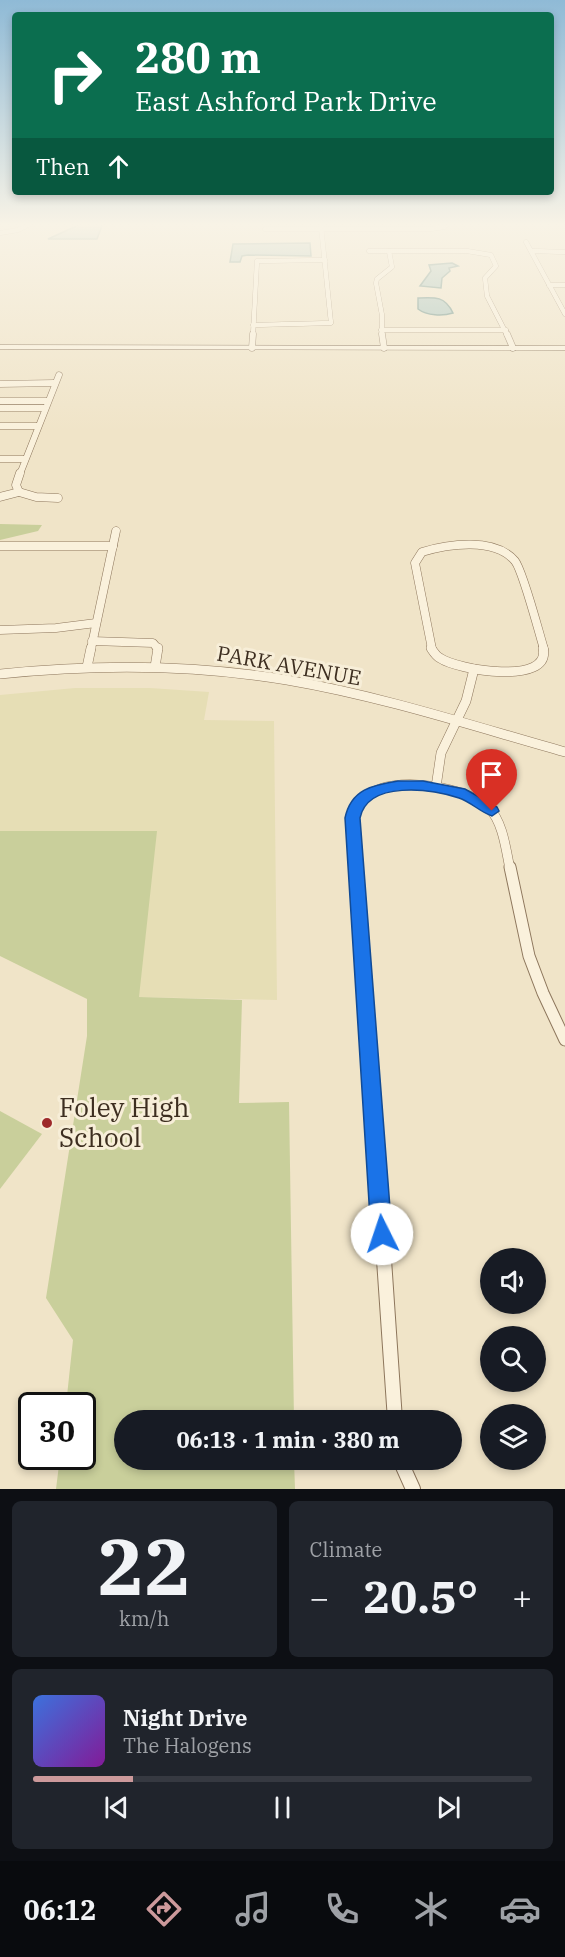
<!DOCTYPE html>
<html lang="en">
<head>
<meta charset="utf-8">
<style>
  body { margin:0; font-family:"IBM Plex Serif",serif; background:#20242c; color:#f1f3f6; height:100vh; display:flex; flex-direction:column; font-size:22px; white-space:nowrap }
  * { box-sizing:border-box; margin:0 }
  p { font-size:20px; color:#9ea1a6 }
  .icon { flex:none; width:33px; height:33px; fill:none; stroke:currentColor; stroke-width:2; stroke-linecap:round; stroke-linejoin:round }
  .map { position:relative; height:1489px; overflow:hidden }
  .drawer { display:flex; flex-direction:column; gap:12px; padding:12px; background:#0d0f14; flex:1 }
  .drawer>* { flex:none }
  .top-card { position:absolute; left:12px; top:12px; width:542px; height:183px; border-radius:6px; box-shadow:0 3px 9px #0003; background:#0b6e4f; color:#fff; overflow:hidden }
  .tools { position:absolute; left:480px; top:1248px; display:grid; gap:12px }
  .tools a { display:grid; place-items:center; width:66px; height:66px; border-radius:50%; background:#171b24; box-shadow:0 3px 9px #0003; font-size:30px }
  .speed { position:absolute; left:18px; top:1392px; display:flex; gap:12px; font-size:30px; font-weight:700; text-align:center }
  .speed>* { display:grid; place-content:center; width:78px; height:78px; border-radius:50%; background:#171b24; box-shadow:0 3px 9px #0003; line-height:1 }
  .speed .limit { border:3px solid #111; border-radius:9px; background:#fff; color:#111 }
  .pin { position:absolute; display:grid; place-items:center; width:51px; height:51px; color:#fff; margin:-62px -26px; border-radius:50% 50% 50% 0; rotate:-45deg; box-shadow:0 0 6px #0007 }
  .pin .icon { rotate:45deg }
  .me { position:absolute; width:66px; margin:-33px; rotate:356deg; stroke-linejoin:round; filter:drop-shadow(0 0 4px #0008) }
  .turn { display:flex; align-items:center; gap:21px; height:126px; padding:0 24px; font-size:27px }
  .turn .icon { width:78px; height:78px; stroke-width:2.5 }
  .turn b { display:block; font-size:42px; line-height:51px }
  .then { display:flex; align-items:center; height:57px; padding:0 24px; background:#0003; gap:12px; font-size:22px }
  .big { font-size:45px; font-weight:800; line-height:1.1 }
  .drawer .card { flex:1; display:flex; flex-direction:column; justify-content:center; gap:9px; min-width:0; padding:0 21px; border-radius:9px; background:#20242c }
  .drawer .dial { align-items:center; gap:0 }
  .dial b { font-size:78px; line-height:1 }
  .song { display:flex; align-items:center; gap:18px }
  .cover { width:72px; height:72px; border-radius:9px; background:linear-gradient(135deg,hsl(220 70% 55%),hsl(290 70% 35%)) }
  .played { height:6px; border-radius:3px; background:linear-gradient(90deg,#cc999b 20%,#363941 20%) }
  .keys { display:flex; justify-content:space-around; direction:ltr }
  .heat { display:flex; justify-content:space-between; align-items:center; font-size:33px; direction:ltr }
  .drawer .tiles { flex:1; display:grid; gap:12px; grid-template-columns:1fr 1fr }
  .card:last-child { grid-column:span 2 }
  .trip { position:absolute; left:114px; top:1410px; width:348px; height:60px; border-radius:30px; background:#171b24; box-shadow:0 3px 9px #0003; font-weight:800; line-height:60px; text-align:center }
  .tabs { display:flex; height:96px; justify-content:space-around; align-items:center; background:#090b0e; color:#9ea1a6 }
  .tabs .icon { width:42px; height:42px }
  .tabs .current { color:#cc999b }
  .tabs b { font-size:27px; color:#f1f3f6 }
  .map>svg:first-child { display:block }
  .farmland { fill:#e6deb5 }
  .green { fill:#c9cf9b }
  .water { fill:#a9c4bc; stroke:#6f938a; stroke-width:1.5 }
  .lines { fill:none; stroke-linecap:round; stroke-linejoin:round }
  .street-far5-casing { stroke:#8d765c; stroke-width:5 }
  .street-far4-casing { stroke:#8d765c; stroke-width:7 }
  .street-far3-casing { stroke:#8d765c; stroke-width:9 }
  .street-far2-casing { stroke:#8d765c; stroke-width:10 }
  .street-far1-casing { stroke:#8d765c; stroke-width:13 }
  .street-casing { stroke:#8d765c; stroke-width:16 }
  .secondary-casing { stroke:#6f573f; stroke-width:1 }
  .street-far5 { stroke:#faf1dc; stroke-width:4.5 }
  .street-far4 { stroke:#faf1dc; stroke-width:6 }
  .street-far3 { stroke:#faf1dc; stroke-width:8 }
  .street-far2 { stroke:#faf1dc; stroke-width:9 }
  .street-far1 { stroke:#faf1dc; stroke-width:11 }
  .street { stroke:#faf1dc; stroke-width:14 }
  .secondary { fill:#faf1dc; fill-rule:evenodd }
  .route { fill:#1a73e8; stroke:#114b97; stroke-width:1.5 }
  .poi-dot { fill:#9e2a2b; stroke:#f7eed8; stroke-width:2 }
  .labels { text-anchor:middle; stroke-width:6; stroke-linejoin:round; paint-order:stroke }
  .street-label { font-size:21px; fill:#3d2e20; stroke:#f7eed8 }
  .near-poi-label { font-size:26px; fill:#3d2e20; stroke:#f7eed8; text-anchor:start }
</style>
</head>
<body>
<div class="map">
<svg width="565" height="1489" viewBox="0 0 565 1489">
  <rect width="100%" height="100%" fill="#f0e4c8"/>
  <path class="farmland" d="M 75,688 L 150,688 L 209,692 L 204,720 L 274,721 L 277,1000 L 138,997 L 0,832 L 0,695 Z"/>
  <g class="green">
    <path d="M 0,524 L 42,525 L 38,531 L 0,540 Z"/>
    <path d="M 0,831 L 157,831 L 139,997 L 242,1000 L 239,1103 L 289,1102 L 294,1420 L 124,1420 L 124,1460 L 294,1460 L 295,1489 L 56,1489 L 60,1457 L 82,1456 L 82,1406 L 66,1405 L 73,1340 L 46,1298 L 87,1036 L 87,999 L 0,956 Z"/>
    <path d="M 0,1111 L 42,1134 L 0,1189 Z"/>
  </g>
  <g class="water">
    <path d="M 83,223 L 103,223 L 97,239 L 48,239 Z"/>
    <path d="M 310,243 L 311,256 L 248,255 L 242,256 L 240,262 L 230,262 L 233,244 Z"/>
    <path d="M 452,263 L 458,266 L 449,268 L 450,271 L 442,278 L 441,288 L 420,286 L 431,271 L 429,265 Z"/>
    <path d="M 418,298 C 435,297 445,296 453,313 C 443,316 427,316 418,309 Z"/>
  </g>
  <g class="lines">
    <defs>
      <g id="street-far5">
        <path d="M 265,229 L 431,229 L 444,227 L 448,223"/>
        <path d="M 0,233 L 18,230 L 32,223"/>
        <path d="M 526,242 L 565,314"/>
        <path d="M 369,251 L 467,251 L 491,255 L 496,266 L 485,278 L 487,296 L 507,335"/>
        <path d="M 532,251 L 565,252"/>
        <path d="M 549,285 L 565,285"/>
        <path d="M 253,325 L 331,323 L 321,226"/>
        <path d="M 381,330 L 506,330"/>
        <path d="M 253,335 L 257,261 L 325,260"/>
        <path d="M 382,335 L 382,315 L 376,283 L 377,279 L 392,267 L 389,251"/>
      </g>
      <g id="street-far4">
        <path d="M 382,334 L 384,348"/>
        <path d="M 507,334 L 513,348"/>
        <path d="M 252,348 L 253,334"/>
        <path d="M 0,384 L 54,383"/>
        <path d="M 0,401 L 47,401"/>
        <path d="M 0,408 L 44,408"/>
        <path d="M 0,426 L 37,426"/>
        <path d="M 0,459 L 25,459"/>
        <path d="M 20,474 L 59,375"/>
      </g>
      <g id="street-far3">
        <path d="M 20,473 L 16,485 L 19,492 L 36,497 L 58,498"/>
        <path d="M 0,497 L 19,492"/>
        <path d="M 0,546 L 113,546"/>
        <path d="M 0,630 L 56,628 L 96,623"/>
        <path d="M 92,641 L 153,643 L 158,649"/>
        <path d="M 91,649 L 116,531"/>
        <path d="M 432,649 L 415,563 L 422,552 C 448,544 495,537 515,561 C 523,571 539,633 544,649"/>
      </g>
      <g id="street-far2">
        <path d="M 431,648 C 433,651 436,656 440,658 C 457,670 552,686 543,648"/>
        <path d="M 87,667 L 91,648"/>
        <path d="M 155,667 L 158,648"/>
        <path d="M 0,674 C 96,664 192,664 287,680 C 381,696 473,726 565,752"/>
        <path d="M 436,787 L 441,753 L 466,701 L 474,669"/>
        <path d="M 357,869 C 355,851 349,826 356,809 C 371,770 464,784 489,808 C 503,822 506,850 510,869"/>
      </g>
      <g id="street-far1">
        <path d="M 356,867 L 376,1144"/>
        <path d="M 510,867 L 529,956 L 543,993 L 565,1040"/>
      </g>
      <g id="street">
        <path d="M 376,1143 L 395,1420"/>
        <path d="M 400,1460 L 413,1489"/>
      </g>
      <path id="secondary" d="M 0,345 L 565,346 L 565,350 L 0,349 Z"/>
    </defs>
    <use href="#street-far5" class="street-far5-casing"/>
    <use href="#street-far4" class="street-far4-casing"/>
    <use href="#street-far3" class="street-far3-casing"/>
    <use href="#street-far2" class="street-far2-casing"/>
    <use href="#street-far1" class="street-far1-casing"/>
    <use href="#street" class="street-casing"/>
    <use href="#secondary" class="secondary-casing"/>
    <use href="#street-far5" class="street-far5"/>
    <use href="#street-far4" class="street-far4"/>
    <use href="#street-far3" class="street-far3"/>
    <use href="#street-far2" class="street-far2"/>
    <use href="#street-far1" class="street-far1"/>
    <use href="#street" class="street"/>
    <use href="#secondary" class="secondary"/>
  </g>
  <linearGradient id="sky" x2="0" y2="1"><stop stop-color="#8fbad6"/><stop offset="0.52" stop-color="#f8f3e6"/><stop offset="1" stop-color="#f8f3e6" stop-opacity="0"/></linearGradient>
  <rect width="565" height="432" fill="url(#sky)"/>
  <path class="route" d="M 398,781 L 423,781 L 465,789 L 497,807 L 499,811 L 492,816 C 480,812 471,802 459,798 C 431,789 368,780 360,818 L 392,1234 L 389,1241 L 382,1244 L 374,1241 L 371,1234 L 345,818 C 351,789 373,785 398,781 Z"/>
  <circle class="poi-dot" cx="47" cy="1123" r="6"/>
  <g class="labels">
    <g class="street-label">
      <text transform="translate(289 666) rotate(10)" y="7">PARK AVENUE</text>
    </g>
    <g class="near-poi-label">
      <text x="59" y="1117">Foley High<tspan x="59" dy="30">School</tspan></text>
    </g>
  </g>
</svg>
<div class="tools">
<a><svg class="icon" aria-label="sound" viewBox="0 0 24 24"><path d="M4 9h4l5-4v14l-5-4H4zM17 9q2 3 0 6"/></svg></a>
<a><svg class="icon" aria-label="search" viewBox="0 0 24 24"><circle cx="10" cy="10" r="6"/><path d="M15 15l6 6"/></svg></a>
<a><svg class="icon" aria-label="layers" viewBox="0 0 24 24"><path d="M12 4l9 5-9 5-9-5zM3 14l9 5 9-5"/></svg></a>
</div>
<div class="speed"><div class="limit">30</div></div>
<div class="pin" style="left:492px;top:811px;background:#d93025"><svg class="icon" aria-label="arrive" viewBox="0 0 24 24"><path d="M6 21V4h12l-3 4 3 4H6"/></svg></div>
<svg class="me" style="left:382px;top:1234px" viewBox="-20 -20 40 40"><circle r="19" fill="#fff"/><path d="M0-13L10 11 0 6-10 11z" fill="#1a73e8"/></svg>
<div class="trip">06:13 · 1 min · 380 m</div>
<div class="top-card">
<div class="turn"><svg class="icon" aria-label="right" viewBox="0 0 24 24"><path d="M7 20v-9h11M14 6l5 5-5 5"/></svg><div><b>280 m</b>East Ashford Park Drive</div></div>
<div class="then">Then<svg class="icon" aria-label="ahead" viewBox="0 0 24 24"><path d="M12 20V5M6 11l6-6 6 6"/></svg></div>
</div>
</div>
<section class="drawer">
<div class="tiles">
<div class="card dial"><b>22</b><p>km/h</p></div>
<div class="card"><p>Climate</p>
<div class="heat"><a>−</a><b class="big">20.5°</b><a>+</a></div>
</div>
<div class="card">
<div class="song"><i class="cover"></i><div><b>Night Drive</b><p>The Halogens</p></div></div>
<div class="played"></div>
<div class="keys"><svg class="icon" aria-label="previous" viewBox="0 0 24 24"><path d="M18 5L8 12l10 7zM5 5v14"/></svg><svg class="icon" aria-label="pause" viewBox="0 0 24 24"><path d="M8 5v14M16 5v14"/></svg><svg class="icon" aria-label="next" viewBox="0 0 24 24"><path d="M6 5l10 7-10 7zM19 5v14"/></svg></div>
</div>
</div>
</section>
<nav class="tabs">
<b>06:12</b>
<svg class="icon current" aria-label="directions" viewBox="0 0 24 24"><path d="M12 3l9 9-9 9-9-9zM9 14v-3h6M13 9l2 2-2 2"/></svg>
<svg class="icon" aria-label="music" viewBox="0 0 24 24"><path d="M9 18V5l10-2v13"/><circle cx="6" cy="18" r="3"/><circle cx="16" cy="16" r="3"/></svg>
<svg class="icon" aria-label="phone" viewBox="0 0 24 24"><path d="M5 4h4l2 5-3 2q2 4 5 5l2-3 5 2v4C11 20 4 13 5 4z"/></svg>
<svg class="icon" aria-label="climate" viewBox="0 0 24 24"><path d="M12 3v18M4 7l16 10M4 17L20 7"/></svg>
<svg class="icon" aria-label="car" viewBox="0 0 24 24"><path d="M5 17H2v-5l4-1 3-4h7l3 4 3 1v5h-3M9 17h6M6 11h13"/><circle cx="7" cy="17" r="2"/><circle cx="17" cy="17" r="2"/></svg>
</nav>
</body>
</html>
